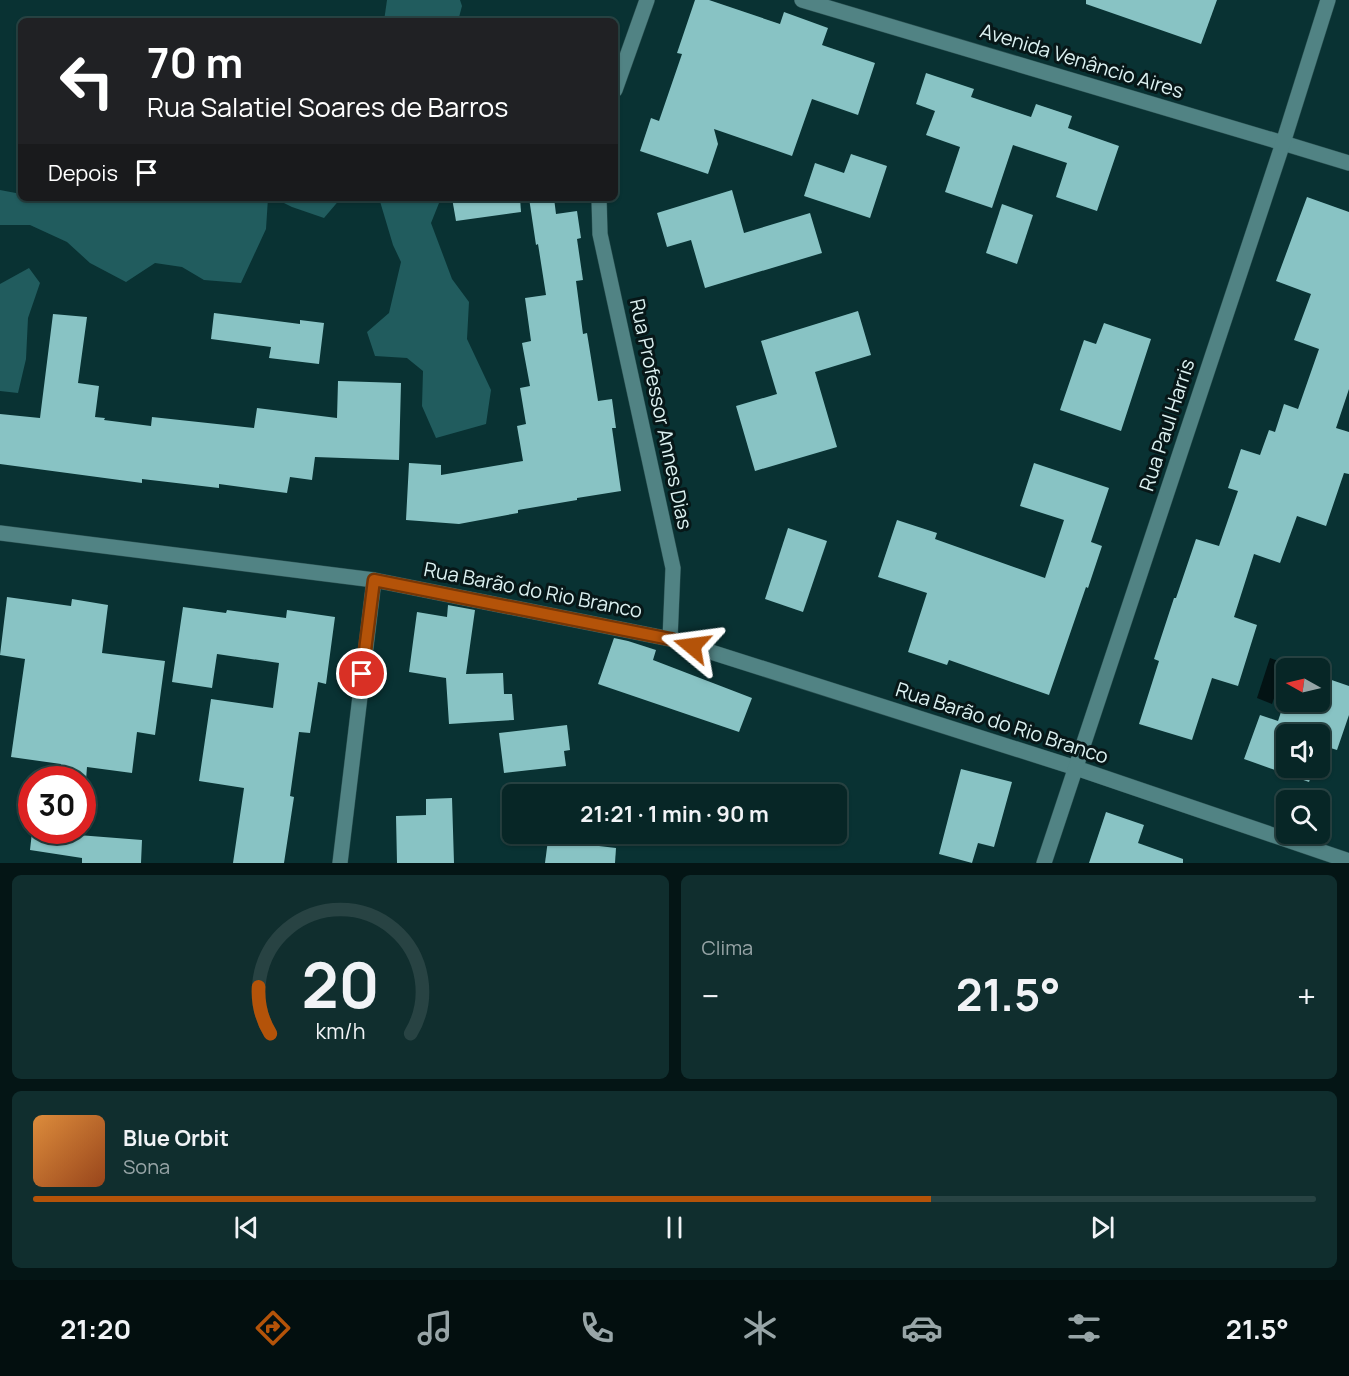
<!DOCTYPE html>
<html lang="pt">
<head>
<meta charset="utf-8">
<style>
  body { margin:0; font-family:Manrope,sans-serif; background:#102e2e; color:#f1f3f6; height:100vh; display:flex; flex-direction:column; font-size:22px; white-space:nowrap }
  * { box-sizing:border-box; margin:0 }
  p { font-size:20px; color:#98a5a7 }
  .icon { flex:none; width:33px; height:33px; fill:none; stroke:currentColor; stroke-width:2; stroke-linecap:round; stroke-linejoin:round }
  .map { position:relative; height:863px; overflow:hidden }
  .side { display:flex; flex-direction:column; gap:12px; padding:12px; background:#041515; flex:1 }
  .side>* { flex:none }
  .banner { position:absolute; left:18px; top:18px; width:600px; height:183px; border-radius:9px; box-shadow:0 2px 4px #0004,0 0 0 2px #284343; background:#202124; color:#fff; overflow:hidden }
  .needle { width:39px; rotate:278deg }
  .controls { position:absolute; left:1276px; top:658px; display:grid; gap:12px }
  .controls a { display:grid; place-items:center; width:54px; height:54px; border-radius:9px; background:#072626; box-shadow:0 2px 4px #0004,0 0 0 2px #284343; font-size:30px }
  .speed { position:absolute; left:18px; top:766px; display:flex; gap:12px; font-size:30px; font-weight:700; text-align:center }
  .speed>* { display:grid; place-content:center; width:78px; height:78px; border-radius:50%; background:#072626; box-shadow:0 2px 4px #0004,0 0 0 2px #284343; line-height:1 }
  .speed .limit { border:9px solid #d22; background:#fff; color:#111 }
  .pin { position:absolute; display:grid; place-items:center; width:51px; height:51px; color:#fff; margin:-26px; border:3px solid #fff; border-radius:50%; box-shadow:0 2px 6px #0007 }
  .me { position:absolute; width:66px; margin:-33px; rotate:286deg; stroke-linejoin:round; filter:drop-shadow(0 0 4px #0008) }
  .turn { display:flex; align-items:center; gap:21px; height:126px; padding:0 30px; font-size:27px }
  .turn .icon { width:78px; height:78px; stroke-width:2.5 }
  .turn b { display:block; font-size:42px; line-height:51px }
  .then { display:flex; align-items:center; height:57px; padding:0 30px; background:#0003; gap:12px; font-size:22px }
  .big { font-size:45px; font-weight:700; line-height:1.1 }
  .side .widget { flex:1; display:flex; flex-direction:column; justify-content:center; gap:9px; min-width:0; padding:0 21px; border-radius:9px; background:#102e2e }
  .side .dial { align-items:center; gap:0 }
  .dial svg { height:156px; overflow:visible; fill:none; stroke:#284343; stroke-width:7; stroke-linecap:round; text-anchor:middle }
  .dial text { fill:#f1f3f6; stroke:none }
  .song { display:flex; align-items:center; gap:18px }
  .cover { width:72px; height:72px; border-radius:9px; background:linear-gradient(135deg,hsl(30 70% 55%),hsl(20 70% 35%)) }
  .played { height:6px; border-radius:3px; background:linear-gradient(90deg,#b45309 70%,#284343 70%) }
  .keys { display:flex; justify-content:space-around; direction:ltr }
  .heat { display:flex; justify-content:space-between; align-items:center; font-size:33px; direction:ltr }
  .side .tiles { flex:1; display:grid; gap:12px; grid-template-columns:1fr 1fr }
  .widget:last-child { grid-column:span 2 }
  .trip { position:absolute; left:502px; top:784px; width:345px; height:60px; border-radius:9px; background:#072626; box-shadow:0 2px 4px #0004,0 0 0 2px #284343; font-weight:700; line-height:60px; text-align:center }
  .menu { display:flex; height:96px; justify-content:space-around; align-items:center; background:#030f0f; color:#98a5a7 }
  .menu .icon { width:42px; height:42px }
  .menu .selected { color:#b45309 }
  .menu b { font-size:27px; color:#f1f3f6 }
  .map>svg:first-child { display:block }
  .forest { fill:#215c5e }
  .water { fill:#031314 }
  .building { fill:#88c3c4 }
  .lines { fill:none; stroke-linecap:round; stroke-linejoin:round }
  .minor-casing { stroke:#2b5152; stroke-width:16 }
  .minor { stroke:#518384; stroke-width:15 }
  .route-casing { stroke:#753606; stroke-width:15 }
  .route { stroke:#b45309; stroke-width:10 }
  .labels { text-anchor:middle; stroke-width:6; stroke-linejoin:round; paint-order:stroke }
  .street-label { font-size:20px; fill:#ddf2f2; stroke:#071718 }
</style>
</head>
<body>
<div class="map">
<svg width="1349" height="863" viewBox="0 0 1349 863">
  <rect width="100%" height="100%" fill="#093233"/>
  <g class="forest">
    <path d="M 387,0 L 460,0 L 462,6 L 458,21 L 384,21 Z"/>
    <path d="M 0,190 L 21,194 L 21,198 L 268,198 L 266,229 L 241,283 L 204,280 L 182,267 L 155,263 L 126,282 L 90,263 L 67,242 L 30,225 L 0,225 Z"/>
    <path d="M 274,198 L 341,198 L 324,218 L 292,207 Z"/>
    <path d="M 379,198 L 441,198 L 431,223 L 452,279 L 469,302 L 467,339 L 491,390 L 486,424 L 436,438 L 422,406 L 423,371 L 407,358 L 375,356 L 367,332 L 389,313 L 401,262 L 393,245 Z"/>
    <path d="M 29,268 L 40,283 L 28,318 L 26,359 L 18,393 L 0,391 L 0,284 Z"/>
  </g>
  <path class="water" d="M 1270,658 L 1286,664 L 1272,704 L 1257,698 Z"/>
  <g class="building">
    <path d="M 695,0 L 709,0 L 780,24 L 784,12 L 828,28 L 822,45 L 875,63 L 858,115 L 812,99 L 792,156 L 714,129 L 718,144 L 708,174 L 640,151 L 651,118 L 659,121 L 682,54 L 677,53 Z"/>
    <path d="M 1086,0 L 1217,0 L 1201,44 L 1086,4 Z"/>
    <path d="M 926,73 L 974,89 L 971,97 L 1031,117 L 1036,104 L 1072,116 L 1068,128 L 1119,146 L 1097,211 L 1056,197 L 1067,163 L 1013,145 L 992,208 L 945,192 L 960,147 L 926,135 L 935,111 L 916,104 Z"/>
    <path d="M 851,154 L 887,166 L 870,218 L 804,196 L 815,163 L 844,173 Z"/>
    <path d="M 732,190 L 744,233 L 810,213 L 822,253 L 705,288 L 691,240 L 667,247 L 657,213 Z"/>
    <path d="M 1307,197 L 1349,212 L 1349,389 L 1336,428 L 1349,432 L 1349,474 L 1344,473 L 1326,526 L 1297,516 L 1280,563 L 1254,554 L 1234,617 L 1257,625 L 1238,686 L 1212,678 L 1192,740 L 1139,724 L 1159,661 L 1154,659 L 1174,598 L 1176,598 L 1196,539 L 1219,546 L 1238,491 L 1228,488 L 1241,449 L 1260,455 L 1269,430 L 1275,432 L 1284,404 L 1298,409 L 1319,349 L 1294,340 L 1311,294 L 1276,281 Z"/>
    <path d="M 452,198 L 520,198 L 521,212 L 456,221 Z"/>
    <path d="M 529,198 L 554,198 L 556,214 L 577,211 L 581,238 L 577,239 L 583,280 L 576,281 L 583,334 L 587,333 L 598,401 L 612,399 L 616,428 L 612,428 L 621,491 L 577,498 L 577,500 L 518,510 L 518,513 L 459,524 L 406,520 L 409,463 L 441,465 L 441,475 L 523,461 L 517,426 L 526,424 L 520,388 L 530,386 L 522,343 L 531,341 L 525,298 L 546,295 L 538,244 L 536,245 Z"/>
    <path d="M 1002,204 L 1033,215 L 1017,264 L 986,253 Z"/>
    <path d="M 858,311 L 871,355 L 815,372 L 837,447 L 755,471 L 736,406 L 777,394 L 761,341 Z"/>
    <path d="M 214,313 L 300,324 L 300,320 L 324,323 L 319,364 L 269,358 L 271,347 L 211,339 Z"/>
    <path d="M 53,314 L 87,317 L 78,383 L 99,386 L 95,417 L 105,418 L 104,420 L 151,426 L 152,417 L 254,428 L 257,408 L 337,418 L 338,381 L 401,383 L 399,460 L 315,457 L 312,480 L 290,477 L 287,493 L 219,484 L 219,488 L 142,479 L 142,483 L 0,464 L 0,414 L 40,418 Z"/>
    <path d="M 1104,323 L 1151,339 L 1121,431 L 1060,410 L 1084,340 L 1096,344 Z"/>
    <path d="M 1034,463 L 1109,488 L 1091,542 L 1102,546 L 1088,588 L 1086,587 L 1049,695 L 949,660 L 947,665 L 908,652 L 927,593 L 878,577 L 897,520 L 937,533 L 935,539 L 1045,578 L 1064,520 L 1020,506 Z"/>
    <path d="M 788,528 L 827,541 L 803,612 L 765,599 Z"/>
    <path d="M 7,597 L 71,606 L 72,599 L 108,605 L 102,653 L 165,661 L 155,735 L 137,732 L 132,773 L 87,767 L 86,780 L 59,780 L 61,764 L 11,757 L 25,659 L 0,655 Z"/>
    <path d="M 448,605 L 475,610 L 466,674 L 503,673 L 504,694 L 512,694 L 514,720 L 449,724 L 446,678 L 409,672 L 417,612 L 447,617 Z"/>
    <path d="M 183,607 L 226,613 L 227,610 L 286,618 L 287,610 L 335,617 L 326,684 L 318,682 L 310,733 L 299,732 L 290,796 L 294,797 L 284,863 L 233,863 L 244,788 L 199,781 L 211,699 L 273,708 L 279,663 L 217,654 L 212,688 L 172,682 Z"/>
    <path d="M 614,638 L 628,641 L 656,650 L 653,660 L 752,698 L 739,732 L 598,684 Z"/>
    <path d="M 1320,676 L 1349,686 L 1349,715 L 1337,750 L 1321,745 L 1320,749 L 1320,735 L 1287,735 L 1287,768 L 1314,768 L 1309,782 L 1244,759 L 1260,715 L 1278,721 L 1287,694 L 1287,702 L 1320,702 Z"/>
    <path d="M 567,725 L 570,750 L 564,751 L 566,766 L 504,773 L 499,733 Z"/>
    <path d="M 961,769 L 1012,782 L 994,847 L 978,843 L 972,863 L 939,854 Z"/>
    <path d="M 452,798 L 454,863 L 397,863 L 396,816 L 426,815 L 426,799 Z"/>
    <path d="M 1106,812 L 1144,825 L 1138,843 L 1183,859 L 1183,863 L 1089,863 Z"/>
    <path d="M 52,831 L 79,831 L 78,835 L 142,840 L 141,863 L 82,863 L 82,858 L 30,850 L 32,832 L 52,833 Z"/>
    <path d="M 548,840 L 616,848 L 615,863 L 545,863 Z"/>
  </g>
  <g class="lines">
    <defs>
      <g id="minor">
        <path d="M 802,0 L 1283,143 L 1349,163"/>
        <path d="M 615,90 L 647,0"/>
        <path d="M 599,198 L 600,234 L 673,568 L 670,639"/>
        <path d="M 0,533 L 374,580 L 670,639 L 1076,768 L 1349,861"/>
        <path d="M 340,863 L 374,580"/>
        <path d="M 1044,863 L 1283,143 L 1328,0"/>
      </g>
    </defs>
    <use href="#minor" class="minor-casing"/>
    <use href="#minor" class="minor"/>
  </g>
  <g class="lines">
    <defs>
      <path id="route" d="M 362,674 L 374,580 L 670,639 L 692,646"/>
    </defs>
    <use href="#route" class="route-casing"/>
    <use href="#route" class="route"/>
  </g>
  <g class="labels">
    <g class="street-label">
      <text transform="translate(1082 61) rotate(17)" y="7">Avenida Venâncio Aires</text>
      <text transform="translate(661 414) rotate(78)" y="7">Rua Professor Annes Dias</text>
      <text transform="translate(1167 425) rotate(-72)" y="7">Rua Paul Harris</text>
      <text transform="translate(533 590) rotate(11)" y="7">Rua Barão do Rio Branco</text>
      <text transform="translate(1002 723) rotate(18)" y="7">Rua Barão do Rio Branco</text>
    </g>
  </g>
</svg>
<div class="controls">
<a><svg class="needle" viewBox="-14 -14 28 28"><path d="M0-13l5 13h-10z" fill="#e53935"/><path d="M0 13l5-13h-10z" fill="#98a5a7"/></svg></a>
<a><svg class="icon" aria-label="sound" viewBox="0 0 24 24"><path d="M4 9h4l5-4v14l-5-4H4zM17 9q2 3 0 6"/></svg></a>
<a><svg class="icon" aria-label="search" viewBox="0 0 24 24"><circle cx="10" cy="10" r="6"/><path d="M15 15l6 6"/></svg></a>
</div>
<div class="speed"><div class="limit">30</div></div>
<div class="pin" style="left:362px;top:674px;background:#d93025"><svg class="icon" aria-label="arrive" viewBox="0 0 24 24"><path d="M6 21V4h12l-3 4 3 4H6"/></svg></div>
<svg class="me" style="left:692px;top:646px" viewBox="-20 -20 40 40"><path d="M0-17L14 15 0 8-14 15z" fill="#b45309" stroke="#fff" stroke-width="4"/></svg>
<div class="trip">21:21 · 1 min · 90 m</div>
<div class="banner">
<div class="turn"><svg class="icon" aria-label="left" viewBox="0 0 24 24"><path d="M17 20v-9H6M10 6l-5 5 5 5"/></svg><div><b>70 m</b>Rua Salatiel Soares de Barros</div></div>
<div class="then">Depois<svg class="icon" aria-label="arrive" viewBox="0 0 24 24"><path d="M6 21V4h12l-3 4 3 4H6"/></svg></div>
</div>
</div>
<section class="side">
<div class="tiles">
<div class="widget dial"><svg viewBox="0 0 100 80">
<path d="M14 69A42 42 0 1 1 86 69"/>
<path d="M14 69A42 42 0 0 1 8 45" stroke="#b45309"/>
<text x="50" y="56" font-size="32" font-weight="700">20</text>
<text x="50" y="72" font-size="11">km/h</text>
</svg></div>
<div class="widget"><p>Clima</p>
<div class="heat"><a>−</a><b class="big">21.5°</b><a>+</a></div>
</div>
<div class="widget">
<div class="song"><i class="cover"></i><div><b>Blue Orbit</b><p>Sona</p></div></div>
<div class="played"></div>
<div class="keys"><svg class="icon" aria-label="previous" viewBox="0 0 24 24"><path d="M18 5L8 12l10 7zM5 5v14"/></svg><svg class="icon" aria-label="pause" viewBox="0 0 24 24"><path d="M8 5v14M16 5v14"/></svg><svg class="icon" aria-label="next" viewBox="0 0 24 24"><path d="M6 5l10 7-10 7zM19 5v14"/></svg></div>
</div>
</div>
</section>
<nav class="menu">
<b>21:20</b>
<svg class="icon selected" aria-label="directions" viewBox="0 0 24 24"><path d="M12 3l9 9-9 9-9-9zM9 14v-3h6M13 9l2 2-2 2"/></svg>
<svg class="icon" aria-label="music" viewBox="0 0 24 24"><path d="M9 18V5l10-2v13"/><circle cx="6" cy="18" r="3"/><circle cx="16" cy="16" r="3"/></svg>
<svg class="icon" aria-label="phone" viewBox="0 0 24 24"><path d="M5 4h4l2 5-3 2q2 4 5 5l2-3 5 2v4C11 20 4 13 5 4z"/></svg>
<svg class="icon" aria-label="climate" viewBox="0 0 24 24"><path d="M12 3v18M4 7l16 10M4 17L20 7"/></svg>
<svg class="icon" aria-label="car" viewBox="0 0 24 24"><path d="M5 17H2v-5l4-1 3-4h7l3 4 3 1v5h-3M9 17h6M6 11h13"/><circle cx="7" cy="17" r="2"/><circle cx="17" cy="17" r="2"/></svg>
<svg class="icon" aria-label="filters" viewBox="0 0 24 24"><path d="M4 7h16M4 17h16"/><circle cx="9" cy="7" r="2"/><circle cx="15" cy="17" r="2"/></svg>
<b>21.5°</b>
</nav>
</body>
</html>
